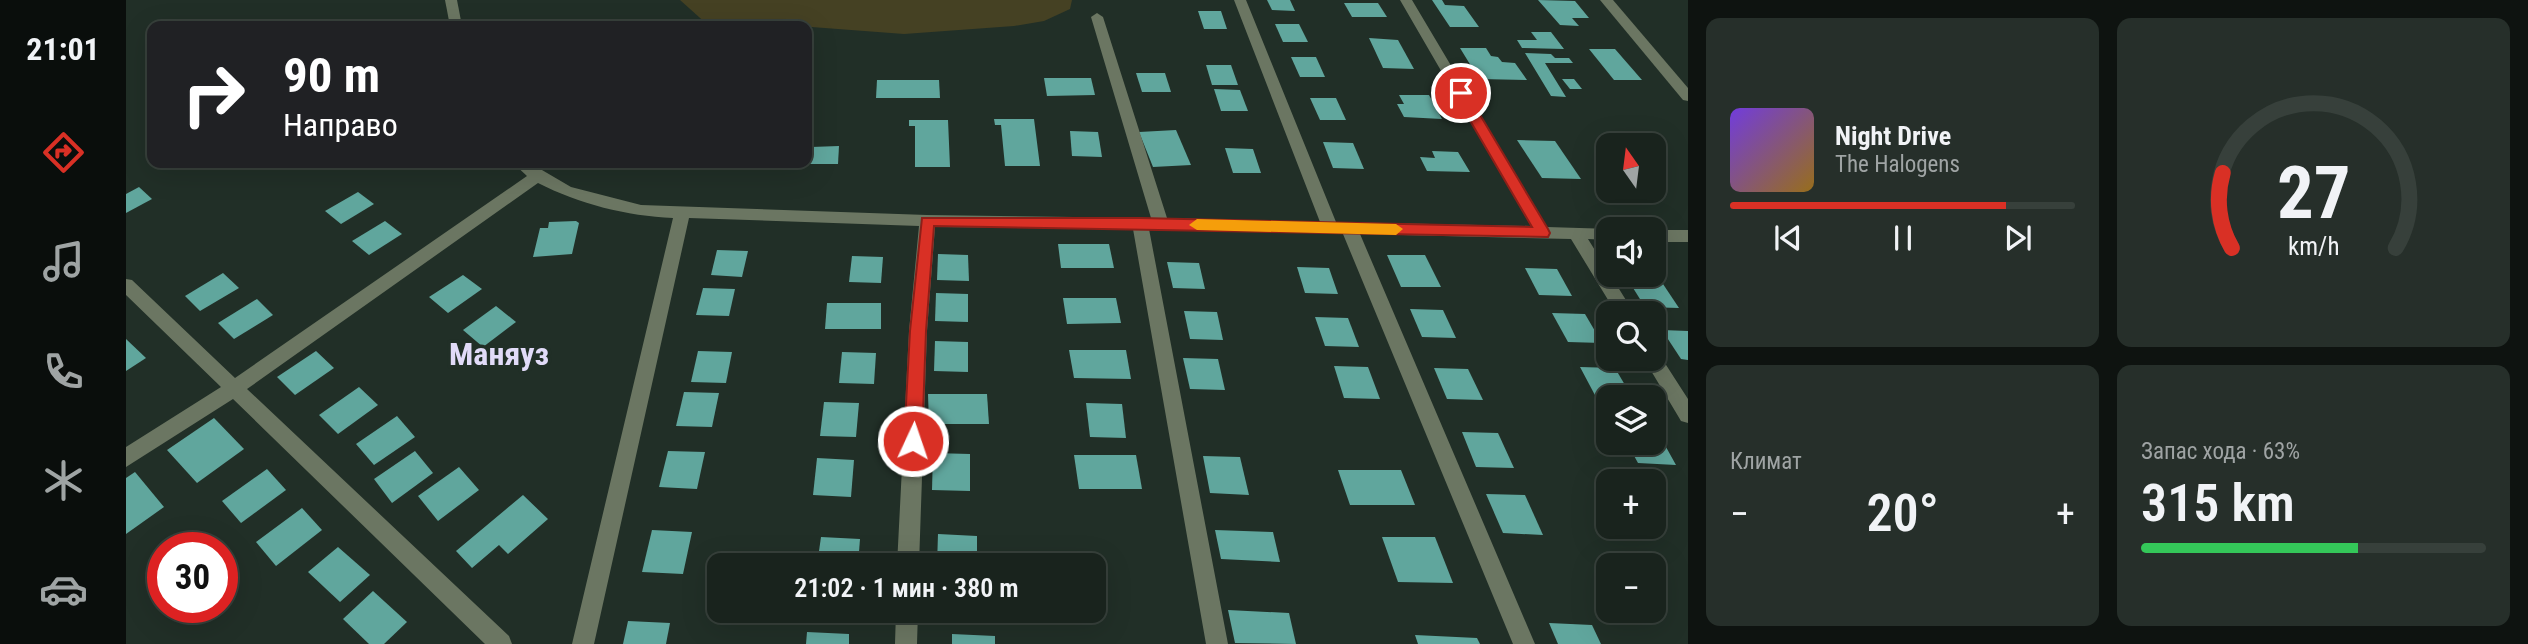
<!DOCTYPE html>
<html lang="ru">
<head>
<meta charset="utf-8">
<style>
  body { margin:0; font-family:"Roboto Condensed",sans-serif; background:#262f2a; color:#f1f3f6; height:100vh; display:flex; flex-direction:column; font-size:26px; white-space:nowrap }
  * { box-sizing:border-box; margin:0 }
  p { font-size:23px; color:#9fa4a4 }
  .icon { flex:none; width:38px; height:38px; fill:none; stroke:currentColor; stroke-width:2; stroke-linecap:round; stroke-linejoin:round }
  .map { position:relative; flex:1; overflow:hidden }
  .panel { display:flex; flex-direction:column; gap:18px; padding:18px; background:#0e1310; width:840px }
  .panel>* { flex:none }
  .hud { position:absolute; left:21px; top:21px; width:665px; height:147px; border-radius:14px; box-shadow:0 7px 28px #0002,0 0 0 2px #37403b; background:#202124; color:#fff; overflow:hidden }
  .needle { width:46px; rotate:346deg }
  .tools { position:absolute; left:1470px; top:133px; display:grid; gap:14px }
  .tools a { display:grid; place-items:center; width:70px; height:70px; border-radius:14px; background:#19231d; box-shadow:0 7px 28px #0002,0 0 0 2px #37403b; font-size:35px }
  .speed { position:absolute; left:21px; top:532px; display:flex; gap:14px; font-size:35px; font-weight:700; text-align:center }
  .speed>* { display:grid; place-content:center; width:91px; height:91px; border-radius:50%; background:#19231d; box-shadow:0 7px 28px #0002,0 0 0 2px #37403b; line-height:1 }
  .speed .limit { border:10px solid #d22; background:#fff; color:#111 }
  .pin { position:absolute; display:grid; place-items:center; width:60px; height:60px; color:#fff; margin:-30px; border:4px solid #fff; border-radius:50%; box-shadow:0 2px 7px #0007 }
  .me { position:absolute; width:77px; margin:-38px; rotate:3deg; stroke-linejoin:round; filter:drop-shadow(0 0 5px #0008) }
  .turn { display:flex; align-items:center; gap:24px; height:147px; padding:0 21px; font-size:32px }
  .turn .icon { width:91px; height:91px; stroke-width:2.5 }
  .turn b { display:block; font-size:49px; line-height:60px }
  .big { font-size:52px; font-weight:600; line-height:1.1 }
  .panel .card { flex:1; display:flex; flex-direction:column; justify-content:center; gap:10px; min-width:0; padding:0 24px; border-radius:14px; background:#262f2a }
  .panel .dial { align-items:center; gap:0 }
  .dial svg { height:182px; overflow:visible; fill:none; stroke:#37403b; stroke-width:7; stroke-linecap:round; text-anchor:middle }
  .dial text { fill:#f1f3f6; stroke:none }
  .song { display:flex; align-items:center; gap:21px }
  .cover { width:84px; height:84px; border-radius:10px; background:linear-gradient(135deg,hsl(260 70% 55%),hsl(40 70% 35%)) }
  .played { height:7px; border-radius:4px; background:linear-gradient(90deg,#d93025 80%,#37403b 80%) }
  .keys { display:flex; justify-content:space-around; direction:ltr }
  .heat { display:flex; justify-content:space-between; align-items:center; font-size:38px; direction:ltr }
  .charge { height:10px; border-radius:5px; background:linear-gradient(90deg,#34c759 63%,#37403b 0) }
  .panel .tiles { flex:1; display:grid; gap:18px; grid-template-columns:repeat(2,1fr) }
  .trip { position:absolute; left:581px; top:553px; width:399px; height:70px; border-radius:14px; background:#19231d; box-shadow:0 7px 28px #0002,0 0 0 2px #37403b; font-weight:600; line-height:70px; text-align:center }
  main { display:flex; flex:1; min-height:0 }
  .tab-bar { display:flex; flex-direction:column; width:126px; justify-content:space-around; align-items:center; background:#0a0e0c; color:#9fa4a4 }
  .tab-bar .icon { width:49px; height:49px }
  .tab-bar .active { color:#d93025 }
  .tab-bar b { font-size:32px; color:#f1f3f6 }
  .map>svg:first-child { display:block }
  .green { fill:#454123 }
  .building { fill:#60a69d }
  .lines { fill:none; stroke-linecap:round; stroke-linejoin:round }
  .minor { fill:#6b7662; fill-rule:evenodd }
  .route { fill:#d93025; stroke:#8d1f18; stroke-width:2 }
  .slow { fill:#f59e0b }
  .labels { text-anchor:middle; stroke-width:7; stroke-linejoin:round; paint-order:stroke }
  .district-label { font-size:32px; font-weight:bold; fill:#e1dbf8; stroke:#212f27 }
</style>
</head>
<body>
<main>
<nav class="tab-bar">
<b>21:01</b>
<svg class="icon active" aria-label="directions" viewBox="0 0 24 24"><path d="M12 3l9 9-9 9-9-9zM9 14v-3h6M13 9l2 2-2 2"/></svg>
<svg class="icon" aria-label="music" viewBox="0 0 24 24"><path d="M9 18V5l10-2v13"/><circle cx="6" cy="18" r="3"/><circle cx="16" cy="16" r="3"/></svg>
<svg class="icon" aria-label="phone" viewBox="0 0 24 24"><path d="M5 4h4l2 5-3 2q2 4 5 5l2-3 5 2v4C11 20 4 13 5 4z"/></svg>
<svg class="icon" aria-label="climate" viewBox="0 0 24 24"><path d="M12 3v18M4 7l16 10M4 17L20 7"/></svg>
<svg class="icon" aria-label="car" viewBox="0 0 24 24"><path d="M5 17H2v-5l4-1 3-4h7l3 4 3 1v5h-3M9 17h6M6 11h13"/><circle cx="7" cy="17" r="2"/><circle cx="17" cy="17" r="2"/></svg>
</nav>
<div class="map">
<svg width="1562" height="644" viewBox="0 0 1562 644">
  <rect width="100%" height="100%" fill="#212f27"/>
  <path class="green" d="M 554,0 L 946,0 L 944,9 L 918,21 L 888,26 L 778,34 L 659,25 L 583,26 Z"/>
  <g class="building">
    <path d="M 1141,0 L 1164,0 L 1169,11 L 1146,10 Z"/>
    <path d="M 1306,0 L 1316,0 L 1319,5 L 1338,6 L 1353,27 L 1324,27 Z"/>
    <path d="M 1412,0 L 1449,1 L 1463,18 L 1446,18 L 1453,26 L 1434,25 Z"/>
    <path d="M 1218,3 L 1252,3 L 1261,17 L 1226,17 Z"/>
    <path d="M 1072,11 L 1095,11 L 1101,29 L 1078,29 Z"/>
    <path d="M 425,19 L 429,26 L 399,26 L 398,25 Z"/>
    <path d="M 1149,24 L 1173,24 L 1182,42 L 1157,42 Z"/>
    <path d="M 1405,32 L 1425,32 L 1438,49 L 1396,48 L 1391,40 L 1411,40 Z"/>
    <path d="M 1243,38 L 1272,40 L 1288,69 L 1257,68 Z"/>
    <path d="M 1334,48 L 1360,48 L 1365,56 L 1372,57 L 1376,62 L 1389,63 L 1401,80 L 1353,79 Z"/>
    <path d="M 1463,49 L 1489,49 L 1516,80 L 1488,80 Z"/>
    <path d="M 1399,53 L 1425,54 L 1429,58 L 1443,58 L 1447,63 L 1419,63 L 1440,97 L 1425,96 Z"/>
    <path d="M 1165,57 L 1190,57 L 1199,77 L 1174,77 Z"/>
    <path d="M 1080,65 L 1105,65 L 1112,85 L 1086,85 Z"/>
    <path d="M 1010,73 L 1039,73 L 1045,92 L 1016,92 Z"/>
    <path d="M 918,78 L 965,78 L 969,95 L 921,96 Z"/>
    <path d="M 1436,79 L 1448,79 L 1456,89 L 1444,89 Z"/>
    <path d="M 751,80 L 813,80 L 814,98 L 750,98 Z"/>
    <path d="M 1088,89 L 1114,90 L 1122,111 L 1095,111 Z"/>
    <path d="M 1273,95 L 1303,95 L 1316,119 L 1278,117 L 1271,104 L 1278,104 Z"/>
    <path d="M 1184,98 L 1210,98 L 1220,120 L 1194,120 Z"/>
    <path d="M 868,119 L 908,119 L 914,166 L 879,166 L 875,125 L 869,125 Z"/>
    <path d="M 783,120 L 822,120 L 824,167 L 789,167 L 789,126 L 783,126 Z"/>
    <path d="M 1050,130 L 1065,165 L 1027,167 L 1013,132 Z"/>
    <path d="M 944,131 L 972,132 L 976,157 L 946,156 Z"/>
    <path d="M 1391,140 L 1429,141 L 1455,179 L 1416,178 Z"/>
    <path d="M 1197,142 L 1227,143 L 1238,169 L 1207,168 Z"/>
    <path d="M 713,146 L 712,164 L 684,164 L 685,147 Z"/>
    <path d="M 1099,148 L 1127,149 L 1135,173 L 1107,173 Z"/>
    <path d="M 1306,151 L 1332,152 L 1344,172 L 1301,171 L 1294,157 L 1309,158 Z"/>
    <path d="M 13,187 L 26,199 L 0,213 L 0,194 Z"/>
    <path d="M 232,192 L 248,204 L 215,224 L 199,211 Z"/>
    <path d="M 259,221 L 276,234 L 243,255 L 226,241 Z"/>
    <path d="M 450,221 L 453,223 L 446,254 L 407,257 L 414,228 L 422,228 L 423,222 Z"/>
    <path d="M 932,244 L 983,244 L 988,268 L 935,268 Z"/>
    <path d="M 591,250 L 622,251 L 616,277 L 585,275 Z"/>
    <path d="M 812,254 L 842,255 L 843,281 L 811,280 Z"/>
    <path d="M 1261,255 L 1299,255 L 1315,287 L 1275,287 Z"/>
    <path d="M 726,256 L 757,257 L 755,283 L 723,282 Z"/>
    <path d="M 1041,262 L 1073,263 L 1079,289 L 1047,288 Z"/>
    <path d="M 1171,267 L 1203,268 L 1212,294 L 1179,293 Z"/>
    <path d="M 1399,268 L 1431,269 L 1446,296 L 1413,295 Z"/>
    <path d="M 97,273 L 113,288 L 74,311 L 59,296 Z"/>
    <path d="M 337,275 L 356,289 L 322,313 L 303,297 Z"/>
    <path d="M 1502,280 L 1535,281 L 1553,308 L 1519,307 Z"/>
    <path d="M 577,288 L 609,289 L 603,316 L 570,315 Z"/>
    <path d="M 810,293 L 842,294 L 842,322 L 809,321 Z"/>
    <path d="M 937,298 L 990,298 L 995,323 L 941,324 Z"/>
    <path d="M 131,299 L 147,315 L 108,339 L 92,323 Z"/>
    <path d="M 701,303 L 755,303 L 755,329 L 699,329 Z"/>
    <path d="M 370,306 L 390,322 L 357,347 L 337,330 Z"/>
    <path d="M 1284,309 L 1317,310 L 1330,338 L 1296,337 Z"/>
    <path d="M 1058,311 L 1091,312 L 1097,340 L 1064,339 Z"/>
    <path d="M 1426,313 L 1459,314 L 1476,343 L 1442,342 Z"/>
    <path d="M 1189,317 L 1222,318 L 1233,347 L 1199,346 Z"/>
    <path d="M 1536,330 L 1562,331 L 1562,360 L 1555,359 Z"/>
    <path d="M 0,339 L 20,358 L 0,371 Z"/>
    <path d="M 809,341 L 842,342 L 842,372 L 808,371 Z"/>
    <path d="M 943,350 L 1000,350 L 1005,379 L 948,378 Z"/>
    <path d="M 190,351 L 208,368 L 169,395 L 151,377 Z"/>
    <path d="M 572,351 L 606,352 L 600,383 L 565,382 Z"/>
    <path d="M 716,352 L 750,353 L 748,384 L 713,383 Z"/>
    <path d="M 1057,358 L 1092,359 L 1099,390 L 1064,389 Z"/>
    <path d="M 1208,366 L 1242,367 L 1254,399 L 1218,398 Z"/>
    <path d="M 1454,367 L 1489,368 L 1506,397 L 1471,399 Z"/>
    <path d="M 1308,368 L 1342,369 L 1357,400 L 1321,399 Z"/>
    <path d="M 233,387 L 252,405 L 212,434 L 193,415 Z"/>
    <path d="M 558,392 L 593,393 L 586,427 L 550,426 Z"/>
    <path d="M 802,394 L 861,394 L 863,424 L 803,424 Z"/>
    <path d="M 698,402 L 733,403 L 730,437 L 694,436 Z"/>
    <path d="M 960,403 L 996,404 L 1000,438 L 964,437 Z"/>
    <path d="M 271,416 L 289,437 L 248,465 L 230,444 Z"/>
    <path d="M 88,418 L 118,449 L 71,483 L 41,450 Z"/>
    <path d="M 1528,429 L 1530,429 L 1550,465 L 1512,463 L 1501,443 L 1528,443 Z"/>
    <path d="M 1336,432 L 1372,433 L 1388,468 L 1350,467 Z"/>
    <path d="M 289,451 L 307,473 L 266,503 L 248,479 Z"/>
    <path d="M 542,451 L 579,452 L 571,489 L 533,487 Z"/>
    <path d="M 807,453 L 844,454 L 844,491 L 806,490 Z"/>
    <path d="M 948,455 L 1010,455 L 1016,489 L 953,489 Z"/>
    <path d="M 1077,456 L 1114,457 L 1123,495 L 1084,493 Z"/>
    <path d="M 691,458 L 728,460 L 725,497 L 687,495 Z"/>
    <path d="M 333,467 L 353,490 L 312,521 L 292,496 Z"/>
    <path d="M 141,469 L 160,490 L 115,523 L 96,501 Z"/>
    <path d="M 1212,470 L 1275,470 L 1289,505 L 1224,505 Z"/>
    <path d="M 9,472 L 38,507 L 0,534 L 0,478 Z"/>
    <path d="M 1360,494 L 1399,495 L 1417,535 L 1377,533 Z"/>
    <path d="M 397,495 L 422,519 L 382,554 L 373,545 L 346,568 L 330,551 Z"/>
    <path d="M 176,508 L 196,530 L 150,566 L 130,542 Z"/>
    <path d="M 526,530 L 566,532 L 557,574 L 516,572 Z"/>
    <path d="M 1089,530 L 1147,532 L 1154,562 L 1095,559 Z"/>
    <path d="M 812,534 L 851,536 L 851,565 L 811,565 Z"/>
    <path d="M 695,537 L 734,539 L 732,565 L 691,565 Z"/>
    <path d="M 1256,537 L 1309,537 L 1327,583 L 1272,582 Z"/>
    <path d="M 212,547 L 244,575 L 214,602 L 182,572 Z"/>
    <path d="M 247,591 L 281,622 L 258,644 L 243,644 L 217,619 Z"/>
    <path d="M 1102,610 L 1163,613 L 1170,644 L 1109,643 Z"/>
    <path d="M 502,621 L 544,623 L 540,644 L 497,644 Z"/>
    <path d="M 1423,623 L 1466,625 L 1475,644 L 1432,644 Z"/>
    <path d="M 681,632 L 723,634 L 723,644 L 680,644 Z"/>
    <path d="M 826,634 L 869,636 L 869,644 L 826,644 Z"/>
    <path d="M 1289,635 L 1351,638 L 1354,644 L 1292,644 Z"/>
  </g>
  <g class="lines">
    <g class="minor">
      <path d="M 319,0 L 331,0 L 336,26 L 324,26 Z"/>
      <path d="M 1108,0 L 1120,0 L 1210,222 L 1405,226 L 1274,0 L 1286,0 L 1421,227 L 1486,229 L 1482,229 L 1482,240 L 1462,239 L 1508,313 L 1490,313 L 1445,239 L 1234,234 L 1409,644 L 1387,644 L 1217,234 L 1023,229 L 1102,644 L 1080,644 L 1007,229 L 809,227 L 801,331 L 793,565 L 771,565 L 783,331 L 793,226 L 563,218 L 468,644 L 446,644 L 547,218 C 501,216 453,204 412,183 L 121,389 L 383,636 L 386,644 L 359,644 L 107,399 L 0,467 L 0,447 L 95,387 L 0,295 L 0,279 L 6,280 L 109,378 L 401,176 L 387,163 L 404,163 L 445,187 L 515,205 L 801,215 L 1025,218 L 965,17 L 971,13 L 977,17 L 1041,218 L 1194,222 Z"/>
      <path d="M 1474,0 L 1487,0 L 1562,88 L 1562,101 L 1557,100 Z"/>
      <rect x="1528" y="230" width="34" height="12"/>
      <path d="M 1528,352 L 1533,354 L 1562,399 L 1562,423 L 1555,421 L 1518,359 L 1528,359 Z"/>
      <path d="M 770,611 L 792,611 L 791,644 L 769,644 Z"/>
    </g>
  </g>
  <path class="route" d="M 1335,89 L 1341,93 L 1422,229 L 1424,233 L 1422,237 L 808,226 L 800,331 L 796,441 L 793,446 L 787,449 L 781,446 L 778,441 L 784,331 L 796,218 L 1014,218 L 1406,227 L 1328,93 Z"/>
  <path class="slow" d="M 1071,219 L 1270,224 L 1277,229 L 1270,235 L 1071,230 L 1063,225 Z"/>
  <g class="labels">
    <g class="district-label">
      <text x="373" y="365">Маняуз</text>
    </g>
  </g>
</svg>
<div class="tools">
<a><svg class="needle" viewBox="-14 -14 28 28"><path d="M0-13l5 13h-10z" fill="#e53935"/><path d="M0 13l5-13h-10z" fill="#9fa4a4"/></svg></a>
<a><svg class="icon" aria-label="sound" viewBox="0 0 24 24"><path d="M4 9h4l5-4v14l-5-4H4zM17 9q2 3 0 6"/></svg></a>
<a><svg class="icon" aria-label="search" viewBox="0 0 24 24"><circle cx="10" cy="10" r="6"/><path d="M15 15l6 6"/></svg></a>
<a><svg class="icon" aria-label="layers" viewBox="0 0 24 24"><path d="M12 4l9 5-9 5-9-5zM3 14l9 5 9-5"/></svg></a>
<a>+</a>
<a>−</a>
</div>
<div class="speed"><div class="limit">30</div></div>
<div class="pin" style="left:1335px;top:93px;background:#d93025"><svg class="icon" aria-label="arrive" viewBox="0 0 24 24"><path d="M6 21V4h12l-3 4 3 4H6"/></svg></div>
<svg class="me" style="left:787px;top:441px" viewBox="-20 -20 40 40"><circle r="17" fill="#d93025" stroke="#fff" stroke-width="3"/><path d="M0-11L8 9 0 5-8 9z" fill="#fff"/></svg>
<div class="trip">21:02 · 1 мин · 380 m</div>
<div class="hud">
<div class="turn"><svg class="icon" aria-label="right" viewBox="0 0 24 24"><path d="M7 20v-9h11M14 6l5 5-5 5"/></svg><div><b>90 m</b>Направо</div></div>
</div>
</div>
<section class="panel">
<div class="tiles">
<div class="card">
<div class="song"><i class="cover"></i><div><b>Night Drive</b><p>The Halogens</p></div></div>
<div class="played"></div>
<div class="keys"><svg class="icon" aria-label="previous" viewBox="0 0 24 24"><path d="M18 5L8 12l10 7zM5 5v14"/></svg><svg class="icon" aria-label="pause" viewBox="0 0 24 24"><path d="M8 5v14M16 5v14"/></svg><svg class="icon" aria-label="next" viewBox="0 0 24 24"><path d="M6 5l10 7-10 7zM19 5v14"/></svg></div>
</div>
<div class="card dial"><svg viewBox="0 0 100 80">
<path d="M14 69A42 42 0 1 1 86 69"/>
<path d="M14 69A42 42 0 0 1 10 36" stroke="#d93025"/>
<text x="50" y="56" font-size="32" font-weight="700">27</text>
<text x="50" y="72" font-size="11">km/h</text>
</svg></div>
<div class="card"><p>Климат</p>
<div class="heat"><a>−</a><b class="big">20°</b><a>+</a></div>
</div>
<div class="card"><p>Запас хода · 63%</p><b class="big">315 km</b><div class="charge"></div></div>
</div>
</section>
</main>
</body>
</html>
